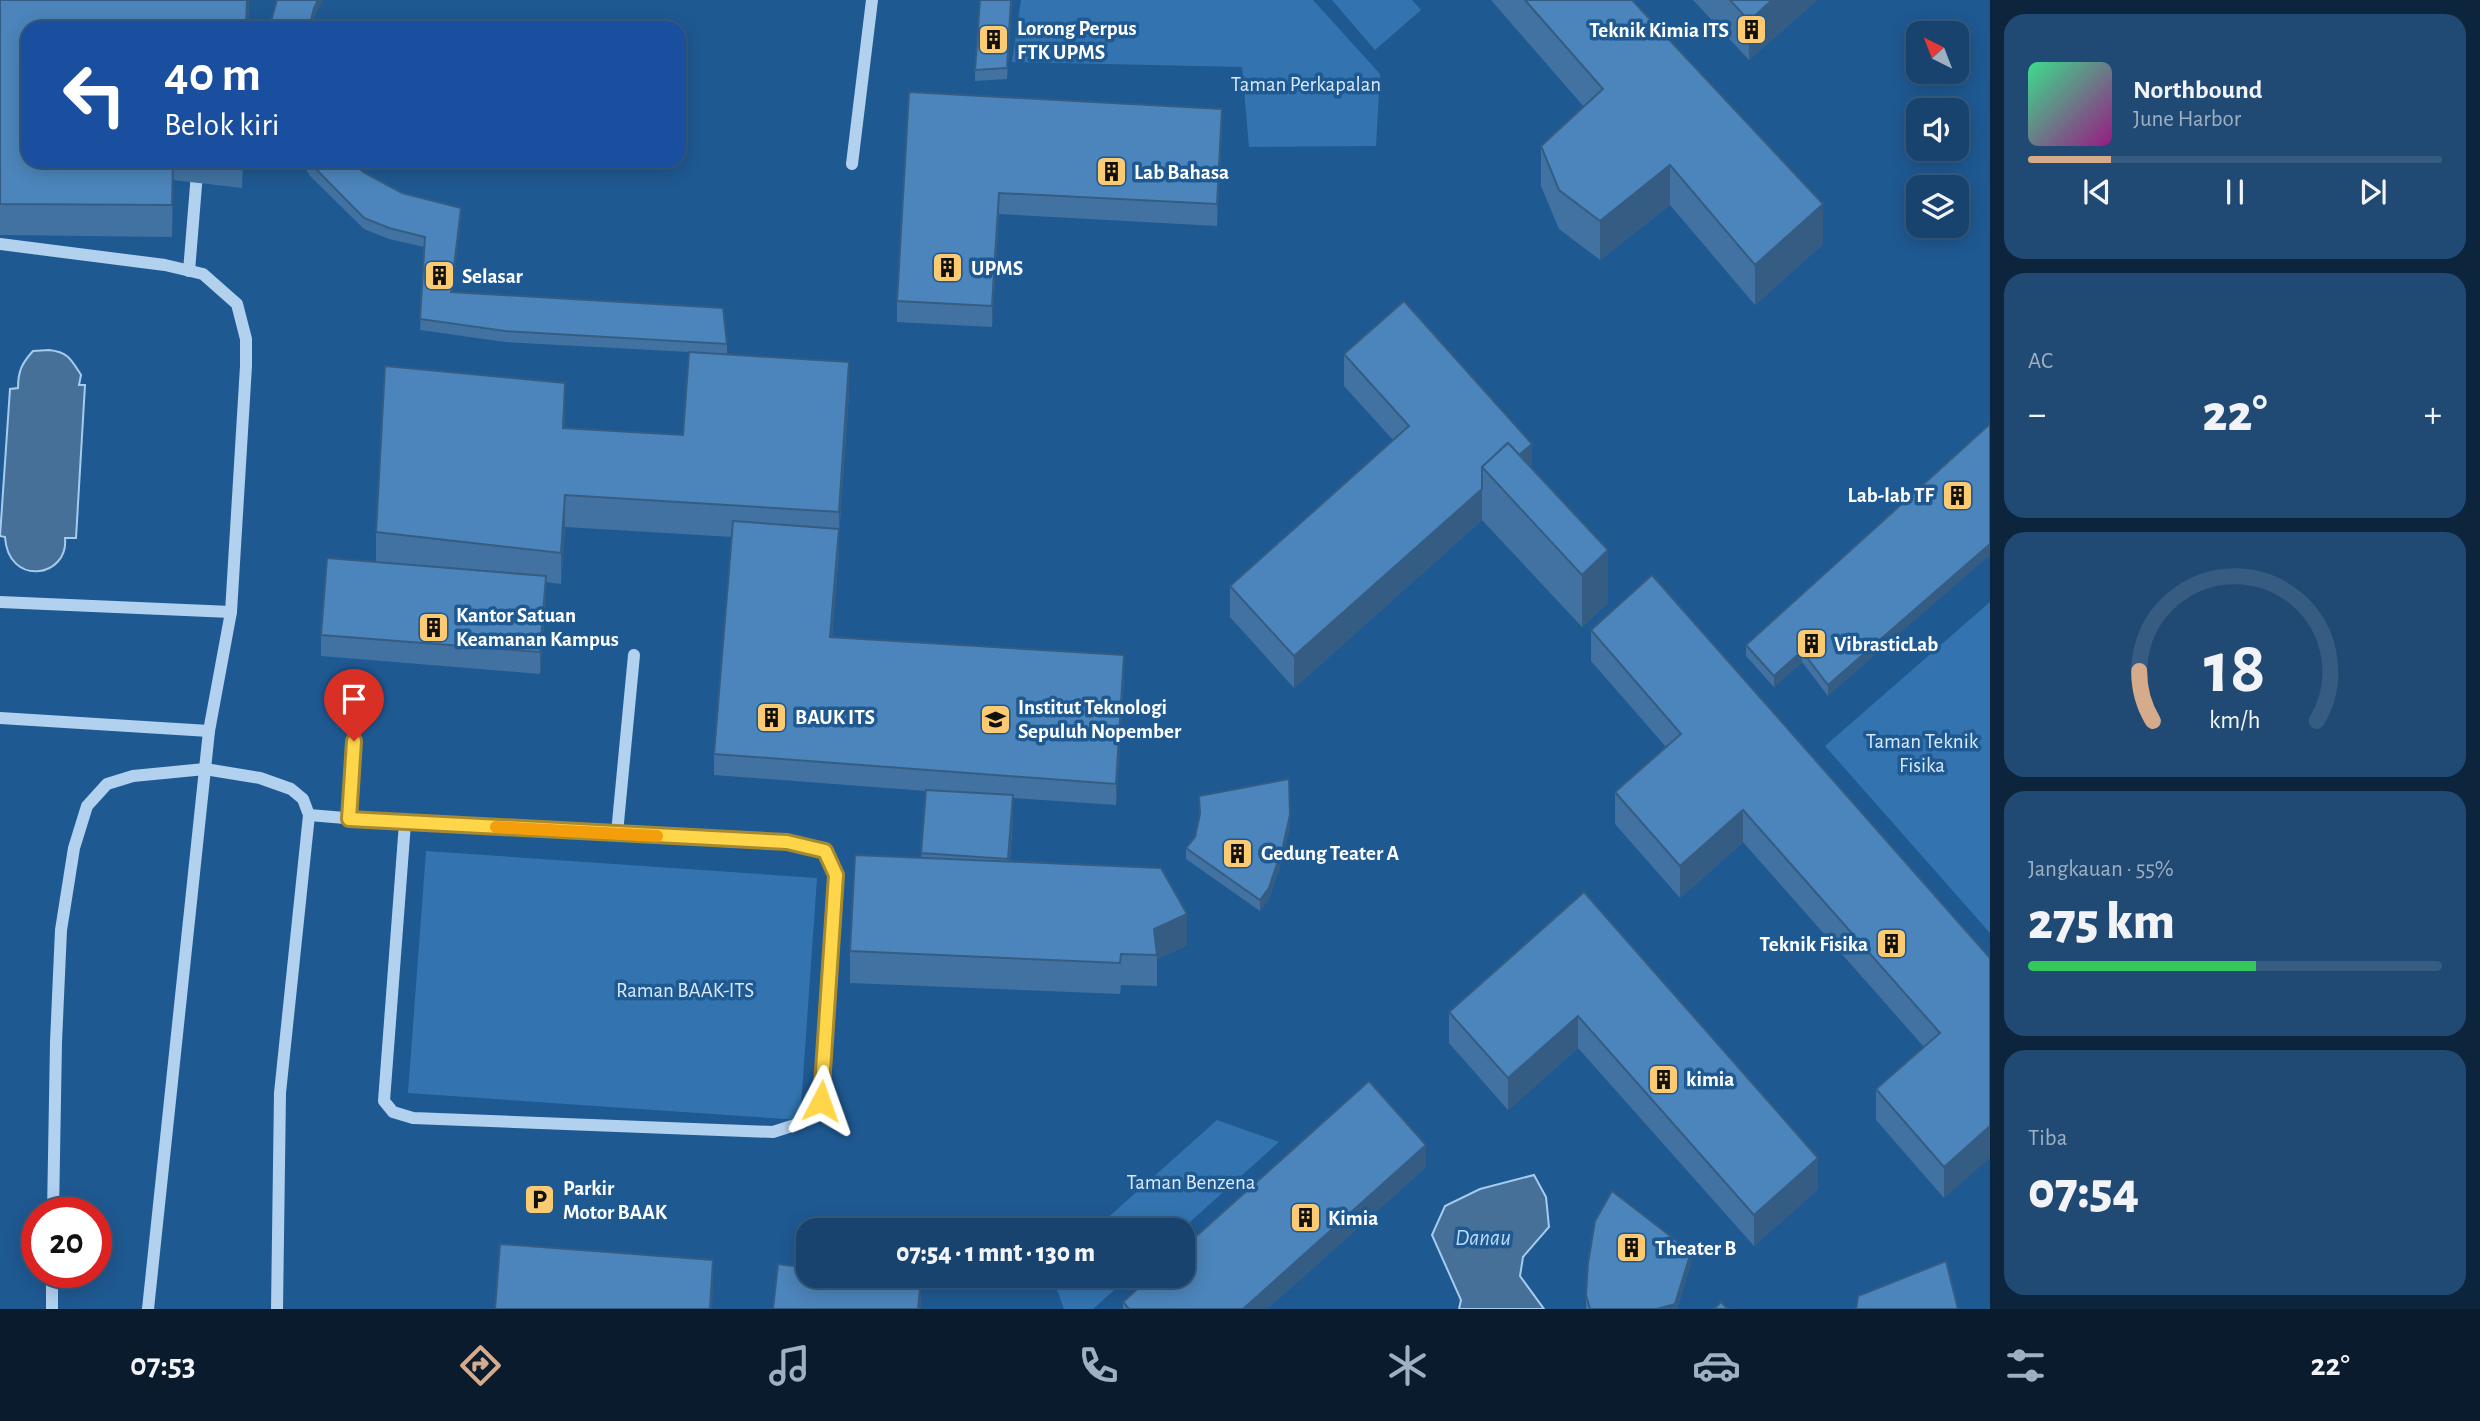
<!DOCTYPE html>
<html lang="id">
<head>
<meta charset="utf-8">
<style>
  body { margin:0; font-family:"Alegreya Sans",sans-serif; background:#204a73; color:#f1f3f6; height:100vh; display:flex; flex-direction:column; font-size:26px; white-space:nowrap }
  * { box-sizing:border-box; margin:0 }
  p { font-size:23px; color:#9eb0c2 }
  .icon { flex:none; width:38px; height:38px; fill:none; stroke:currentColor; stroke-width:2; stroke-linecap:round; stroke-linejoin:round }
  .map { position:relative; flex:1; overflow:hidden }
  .drawer { display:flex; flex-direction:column; gap:14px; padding:14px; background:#0d253c; width:490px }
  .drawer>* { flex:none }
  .banner { position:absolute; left:21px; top:21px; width:665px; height:147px; border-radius:21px; box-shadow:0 4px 18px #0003,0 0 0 2px #365c81; background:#1a4fa0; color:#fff; overflow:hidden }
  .needle { width:46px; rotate:318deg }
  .tools { position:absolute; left:1906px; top:21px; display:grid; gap:14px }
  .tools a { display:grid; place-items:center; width:63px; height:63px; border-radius:14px; background:#17436e; box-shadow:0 4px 18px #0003,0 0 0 2px #365c81; font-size:35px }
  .speed { position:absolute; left:21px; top:1197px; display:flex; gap:14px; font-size:35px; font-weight:700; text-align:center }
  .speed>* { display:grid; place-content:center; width:91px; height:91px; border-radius:50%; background:#17436e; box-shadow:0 4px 18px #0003,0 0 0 2px #365c81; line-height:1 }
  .speed .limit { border:10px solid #d22; background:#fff; color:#111 }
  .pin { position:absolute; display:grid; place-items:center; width:60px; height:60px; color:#fff; margin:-72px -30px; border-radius:50% 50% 50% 0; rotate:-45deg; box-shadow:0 0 7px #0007 }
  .pin .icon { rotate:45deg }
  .me { position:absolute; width:77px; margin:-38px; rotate:4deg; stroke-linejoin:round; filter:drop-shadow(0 0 5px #0008) }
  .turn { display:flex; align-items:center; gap:24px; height:147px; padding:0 28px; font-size:32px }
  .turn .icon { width:91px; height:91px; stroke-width:2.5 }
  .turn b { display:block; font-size:49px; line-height:60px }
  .big { font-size:52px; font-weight:800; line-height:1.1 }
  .drawer .widget { flex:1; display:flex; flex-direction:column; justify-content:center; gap:10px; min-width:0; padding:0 24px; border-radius:21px; background:#204a73 }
  .drawer .dial { align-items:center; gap:0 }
  .dial svg { height:182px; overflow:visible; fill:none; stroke:#365c81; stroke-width:7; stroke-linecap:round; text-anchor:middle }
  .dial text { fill:#f1f3f6; stroke:none }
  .song { display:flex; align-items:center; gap:21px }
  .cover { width:84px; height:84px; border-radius:10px; background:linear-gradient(135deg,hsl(150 70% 55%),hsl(310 70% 35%)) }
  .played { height:7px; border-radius:4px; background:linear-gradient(90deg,#d6ab8b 20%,#365c81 20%) }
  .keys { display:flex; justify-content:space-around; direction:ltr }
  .heat { display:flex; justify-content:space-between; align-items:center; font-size:38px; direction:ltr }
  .charge { height:10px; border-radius:5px; background:linear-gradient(90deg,#34c759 55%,#365c81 0) }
  .trip { position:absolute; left:796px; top:1218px; width:399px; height:70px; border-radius:21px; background:#17436e; box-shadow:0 4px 18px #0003,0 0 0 2px #365c81; font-weight:800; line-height:70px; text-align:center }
  .tab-bar { display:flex; height:112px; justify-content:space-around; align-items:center; background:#091b2c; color:#9eb0c2 }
  .tab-bar .icon { width:49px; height:49px }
  .tab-bar .on { color:#d6ab8b }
  .tab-bar b { font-size:32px; color:#f1f3f6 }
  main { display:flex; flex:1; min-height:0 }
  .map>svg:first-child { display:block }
  .green { fill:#3374b0 }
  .water { fill:#477099; stroke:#a4ccef; stroke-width:2 }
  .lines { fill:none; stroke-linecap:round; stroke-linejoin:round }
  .minor { stroke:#b1d1ee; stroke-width:12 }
  .wall { fill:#4172a1 }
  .shaded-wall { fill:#355d83 }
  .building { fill:#4c85bb; stroke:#355d83; stroke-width:2 }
  .route-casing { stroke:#a68a30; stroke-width:18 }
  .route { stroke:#ffd54a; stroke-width:12 }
  .slow { stroke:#f59e0b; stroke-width:12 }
  .labels { text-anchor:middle; stroke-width:7; stroke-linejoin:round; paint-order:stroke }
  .poi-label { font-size:21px; font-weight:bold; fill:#fff; stroke:#1f5992; text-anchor:start }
  .park-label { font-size:21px; fill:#d7e9fa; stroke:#1f5992 }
  .water-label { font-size:23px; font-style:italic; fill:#bddaf5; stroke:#1f5992 }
</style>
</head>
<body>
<main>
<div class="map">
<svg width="1990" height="1309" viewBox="0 0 1990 1309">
  <rect width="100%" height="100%" fill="#1f5992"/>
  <g class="green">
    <path d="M 1021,0 L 1313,0 L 1380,74 L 1376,146 L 1249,147 L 1242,67 L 1012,62 Z"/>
    <path d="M 1332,0 L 1412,0 L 1421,10 L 1375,50 Z"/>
    <path d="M 1990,602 L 1990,933 L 1825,746 Z"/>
    <path d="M 426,851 L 817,878 L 800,1120 L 408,1093 Z"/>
    <path d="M 1217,1120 L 1279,1142 L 1181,1230 L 1094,1230 Z"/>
    <path d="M 1052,1276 L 1130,1276 L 1093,1309 L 1064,1309 Z"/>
  </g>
  <g class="water">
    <path d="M 49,350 C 68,352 71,359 81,375 L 79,385 L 85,385 L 76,538 L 65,538 C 69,578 8,587 5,537 L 0,536 L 10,389 L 18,388 C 18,371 22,363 33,351 Z"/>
    <path d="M 1534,1175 L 1546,1197 L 1549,1227 L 1523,1257 L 1520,1276 L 1544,1309 L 1459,1309 L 1461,1300 L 1432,1235 L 1445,1206 L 1480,1189 Z"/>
  </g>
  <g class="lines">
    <g class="minor">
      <path d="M 852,164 L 872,0"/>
      <path d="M 0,244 L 165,265 L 203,274 L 237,304 L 246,339 L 246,366 L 231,612 L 0,602"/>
      <path d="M 189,271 L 198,161"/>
      <path d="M 0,718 L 209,731"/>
      <path d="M 309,815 L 405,823 L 787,842 L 825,851 L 837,875 L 821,1101 L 801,1123 L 773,1132 L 413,1118 L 393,1112 L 384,1101 L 405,823"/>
      <path d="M 349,819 L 357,689"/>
      <path d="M 617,833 L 634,655"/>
      <path d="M 53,1213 L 56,1042 L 61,930 L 74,848 L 87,806 L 107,784 L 133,776 L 205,769 L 260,778 L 291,789 L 303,799 L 309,815 L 280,1093 L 277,1309"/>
      <path d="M 52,1309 L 52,1272"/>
      <path d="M 148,1309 L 209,731 L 231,612"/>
    </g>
  </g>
  <g class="wall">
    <path d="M 0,0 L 249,0 L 248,28 L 28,28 L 28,161 L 243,161 L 242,188 L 173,180 L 172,237 L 0,235 Z"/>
    <path d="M 1012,0 L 1007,79 L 975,81 L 975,70 Z"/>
    <path d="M 1491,0 L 1632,0 L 1823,244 L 1755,305 L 1670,205 L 1600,260 L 1559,229 L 1541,186 L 1541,146 L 1584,107 Z"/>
    <path d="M 1693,0 L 1817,0 L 1749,60 Z"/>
    <path d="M 909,92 L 1222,131 L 1217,226 L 999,214 L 992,327 L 897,322 L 897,301 Z"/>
    <path d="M 301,161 L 352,161 L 363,172 L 402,193 L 461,219 L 452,293 L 727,344 L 727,354 L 849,393 L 839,535 L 839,551 L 832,637 L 1124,676 L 1116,805 L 1013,798 L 1013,817 L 1010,862 L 1187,945 L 1157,959 L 1157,986 L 1121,985 L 1120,994 L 850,983 L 850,951 L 921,858 L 926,791 L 714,775 L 714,754 L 732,537 L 565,527 L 561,584 L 546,582 L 546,598 L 540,674 L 321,656 L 321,635 L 376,562 L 376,532 L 565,414 L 564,428 L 683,435 L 689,352 L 505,342 L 420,330 L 424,247 L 389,239 L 364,229 L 310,176 Z"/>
    <path d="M 1344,354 L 1532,468 L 1608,603 L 1582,627 L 1482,520 L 1294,688 L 1230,617 L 1230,586 L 1393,440 L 1344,386 Z"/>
    <path d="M 1990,424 L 1828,696 L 1802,662 L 1774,687 L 1746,656 L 1746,645 Z"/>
    <path d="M 1591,630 L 1990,958 L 1944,1198 L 1876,1120 L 1876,1089 L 1924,1047 L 1743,842 L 1680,898 L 1615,824 L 1615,792 L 1666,747 L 1591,661 Z"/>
    <path d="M 1199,796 L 1290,826 L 1283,857 L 1269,899 L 1260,911 L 1186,859 L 1186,848 L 1195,837 L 1199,816 Z"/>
    <path d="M 1584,892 L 1818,1189 L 1754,1246 L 1578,1048 L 1508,1110 L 1449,1043 L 1449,1012 Z"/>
    <path d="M 1426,1167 L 1267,1309 L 1123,1309 L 1123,1302 Z"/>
    <path d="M 1691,1263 L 1677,1309 L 1586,1309 L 1586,1295 Z"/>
  </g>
  <g class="shaded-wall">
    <path d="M 247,0 L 249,0 L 248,28 L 246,28 Z"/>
    <path d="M 318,0 L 323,0 L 314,19 L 312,28 L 309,28 L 314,8 Z"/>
    <path d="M 1772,0 L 1817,0 L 1749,60 L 1749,21 Z"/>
    <path d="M 1222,109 L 1222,131 L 1217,226 L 1217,204 Z"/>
    <path d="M 173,161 L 173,180 L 172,237 L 172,205 Z"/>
    <path d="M 1670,165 L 1670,205 L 1600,260 L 1600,221 Z"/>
    <path d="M 999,193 L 999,214 L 992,327 L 992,306 Z"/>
    <path d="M 1823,204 L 1823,244 L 1755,305 L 1755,265 Z"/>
    <path d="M 461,208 L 461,219 L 451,303 L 451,292 Z"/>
    <path d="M 849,362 L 849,393 L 839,535 L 839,551 L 830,659 L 830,637 L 839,536 L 839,512 Z"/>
    <path d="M 565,383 L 565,414 L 563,459 L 563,428 Z"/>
    <path d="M 1532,444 L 1532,475 L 1493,479 Z"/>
    <path d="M 1482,489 L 1482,520 L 1294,688 L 1294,656 Z"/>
    <path d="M 565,495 L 565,527 L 561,584 L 561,553 Z"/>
    <path d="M 1990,544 L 1990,555 L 1828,696 L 1828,685 Z"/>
    <path d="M 1608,550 L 1608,603 L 1582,627 L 1582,575 Z"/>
    <path d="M 546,576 L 546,598 L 540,674 L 540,652 Z"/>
    <path d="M 1802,651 L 1802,662 L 1774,687 L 1774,676 Z"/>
    <path d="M 1124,655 L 1124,676 L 1116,805 L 1116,784 Z"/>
    <path d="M 1013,795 L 1013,817 L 1008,881 L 1008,859 Z"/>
    <path d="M 1743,810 L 1743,842 L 1680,898 L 1680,866 Z"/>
    <path d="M 1290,815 L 1290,826 L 1283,857 L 1269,899 L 1260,911 L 1260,900 Z"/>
    <path d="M 1187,914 L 1187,945 L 1157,959 L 1154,929 Z"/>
    <path d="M 1578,1016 L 1578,1048 L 1508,1110 L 1508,1078 Z"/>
    <path d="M 1990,1126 L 1990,1158 L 1944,1198 L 1944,1167 Z"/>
    <path d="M 1426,1145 L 1426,1167 L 1267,1309 L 1243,1309 Z"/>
    <path d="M 1818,1158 L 1818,1189 L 1754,1246 L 1754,1215 Z"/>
    <path d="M 1691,1252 L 1691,1263 L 1677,1309 L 1657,1309 Z"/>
    <path d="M 713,1260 L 713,1291 L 712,1309 L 710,1309 Z"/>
    <path d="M 921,1279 L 921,1309 L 918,1309 Z"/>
  </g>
  <g class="building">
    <path d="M 0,0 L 247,0 L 246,28 L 28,28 L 28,161 L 173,161 L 172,205 L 0,204 Z"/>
    <path d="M 277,0 L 318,0 L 314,8 L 309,28 L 269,28 Z"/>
    <path d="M 980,0 L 1011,0 L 1007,68 L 975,70 Z"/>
    <path d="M 1525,0 L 1632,0 L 1823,204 L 1755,265 L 1670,165 L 1600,221 L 1559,190 L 1541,146 L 1603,89 Z"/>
    <path d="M 1730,0 L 1772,0 L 1749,21 Z"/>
    <path d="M 909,92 L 1222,109 L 1217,204 L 999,193 L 992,306 L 897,301 Z"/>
    <path d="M 308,161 L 352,161 L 363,172 L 402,193 L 461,208 L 451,292 L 723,308 L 727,344 L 505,331 L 420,319 L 425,237 L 389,228 L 364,218 Z"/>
    <path d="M 1404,301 L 1532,444 L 1519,455 L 1508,443 L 1482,467 L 1482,489 L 1294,656 L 1230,586 L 1409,426 L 1344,354 Z"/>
    <path d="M 689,352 L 849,362 L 839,512 L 565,495 L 561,553 L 376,532 L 385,366 L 565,383 L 563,428 L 683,435 Z"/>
    <path d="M 1990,424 L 1990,544 L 1828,685 L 1802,651 L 1774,676 L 1746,645 Z"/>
    <path d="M 1508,443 L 1608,550 L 1582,575 L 1482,467 Z"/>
    <path d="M 733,521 L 839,529 L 830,637 L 1124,655 L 1116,784 L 714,754 Z"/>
    <path d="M 327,558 L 546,576 L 540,652 L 321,635 Z"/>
    <path d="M 1652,575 L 1990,958 L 1990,1126 L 1944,1167 L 1876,1089 L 1940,1033 L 1743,810 L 1680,866 L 1615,792 L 1681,734 L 1591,630 Z"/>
    <path d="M 1289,779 L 1290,815 L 1283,846 L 1269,888 L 1260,900 L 1186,848 L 1195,837 L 1200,814 L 1199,796 Z"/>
    <path d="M 926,790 L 1013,795 L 1008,859 L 921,853 Z"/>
    <path d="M 855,855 L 1161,868 L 1187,914 L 1154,929 L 1157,955 L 1121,954 L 1120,963 L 850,951 Z"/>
    <path d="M 1584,892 L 1818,1158 L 1754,1215 L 1578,1016 L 1508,1078 L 1449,1012 Z"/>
    <path d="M 1369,1081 L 1426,1145 L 1243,1309 L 1129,1309 L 1123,1302 L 1152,1276 L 1183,1276 L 1183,1248 Z"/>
    <path d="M 1612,1191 L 1691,1252 L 1675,1304 L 1657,1309 L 1590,1309 L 1586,1295 L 1588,1263 L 1595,1221 Z"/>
    <path d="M 500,1244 L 713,1260 L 710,1309 L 495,1309 Z"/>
    <path d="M 1946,1261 L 1958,1309 L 1856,1309 L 1858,1296 Z"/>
    <path d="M 778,1264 L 808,1268 L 808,1276 L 890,1276 L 921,1279 L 918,1309 L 773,1309 Z"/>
    <path d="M 1721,1302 L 1728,1309 L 1714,1309 Z"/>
  </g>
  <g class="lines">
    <defs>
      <path id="route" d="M 354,741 L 349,819 L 787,842 L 825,851 L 836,875 L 821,1101"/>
    </defs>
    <use href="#route" class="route-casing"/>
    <use href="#route" class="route"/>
    <path class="slow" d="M 496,827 L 657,836"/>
  </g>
  <defs>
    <symbol id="building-square" viewBox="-11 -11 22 22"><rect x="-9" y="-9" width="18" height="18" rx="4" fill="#fcca71" stroke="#1f5992"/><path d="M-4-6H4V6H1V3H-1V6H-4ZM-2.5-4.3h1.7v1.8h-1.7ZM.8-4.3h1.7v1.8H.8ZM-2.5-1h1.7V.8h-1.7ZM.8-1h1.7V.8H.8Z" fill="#111"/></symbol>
    <symbol id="university-square" viewBox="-11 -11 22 22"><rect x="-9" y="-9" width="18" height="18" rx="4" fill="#fcca71" stroke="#1f5992"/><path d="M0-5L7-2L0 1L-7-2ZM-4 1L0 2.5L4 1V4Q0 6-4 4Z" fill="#111"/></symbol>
    <symbol id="parking-square" viewBox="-11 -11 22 22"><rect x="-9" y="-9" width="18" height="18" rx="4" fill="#fcca71" stroke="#1f5992"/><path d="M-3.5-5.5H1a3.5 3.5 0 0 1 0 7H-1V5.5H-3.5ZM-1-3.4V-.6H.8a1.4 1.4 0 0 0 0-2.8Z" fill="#111"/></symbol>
  </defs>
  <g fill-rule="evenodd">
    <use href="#building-square" x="1734" y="12" width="35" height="35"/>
    <use href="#building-square" x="976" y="22" width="35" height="35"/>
    <use href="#building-square" x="1094" y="154" width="35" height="35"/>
    <use href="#building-square" x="930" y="250" width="35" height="35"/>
    <use href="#building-square" x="422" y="258" width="35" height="35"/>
    <use href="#building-square" x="1940" y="478" width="35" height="35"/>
    <use href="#building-square" x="416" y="610" width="35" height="35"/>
    <use href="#building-square" x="1794" y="626" width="35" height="35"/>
    <use href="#building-square" x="754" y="700" width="35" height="35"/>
    <use href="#university-square" x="978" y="702" width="35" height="35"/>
    <use href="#building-square" x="1220" y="836" width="35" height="35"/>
    <use href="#building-square" x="1874" y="926" width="35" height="35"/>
    <use href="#building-square" x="1646" y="1062" width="35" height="35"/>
    <use href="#parking-square" x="522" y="1182" width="35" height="35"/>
    <use href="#building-square" x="1288" y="1200" width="35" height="35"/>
    <use href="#building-square" x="1614" y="1230" width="35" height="35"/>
  </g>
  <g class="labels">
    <g class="poi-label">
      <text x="1017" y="35">Lorong Perpus<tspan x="1017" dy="24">FTK UPMS</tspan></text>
      <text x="1729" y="37" text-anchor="end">Teknik Kimia ITS</text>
      <text x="1134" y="179">Lab Bahasa</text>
      <text x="971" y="275">UPMS</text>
      <text x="462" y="283">Selasar</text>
      <text x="1934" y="502" text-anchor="end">Lab-lab TF</text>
      <text x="456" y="622">Kantor Satuan<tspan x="456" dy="24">Keamanan Kampus</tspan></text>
      <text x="1834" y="651">VibrasticLab</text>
      <text x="1018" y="714">Institut Teknologi<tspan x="1018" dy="24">Sepuluh Nopember</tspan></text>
      <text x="795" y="724">BAUK ITS</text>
      <text x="1261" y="860">Gedung Teater A</text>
      <text x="1868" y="951" text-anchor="end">Teknik Fisika</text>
      <text x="1686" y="1086">kimia</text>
      <text x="563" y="1195">Parkir<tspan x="563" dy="24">Motor BAAK</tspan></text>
      <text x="1328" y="1225">Kimia</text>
      <text x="1655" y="1255">Theater B</text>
    </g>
    <g class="park-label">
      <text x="1306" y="91">Taman Perkapalan</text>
      <text x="1922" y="748">Taman Teknik<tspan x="1922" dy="24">Fisika</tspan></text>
      <text x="685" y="997">Raman BAAK-ITS</text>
      <text x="1191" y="1189">Taman Benzena</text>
    </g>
    <g class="water-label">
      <text x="1483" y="1245">Danau</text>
    </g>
  </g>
</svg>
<div class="tools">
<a><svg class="needle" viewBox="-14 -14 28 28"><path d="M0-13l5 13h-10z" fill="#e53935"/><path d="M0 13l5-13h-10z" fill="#9eb0c2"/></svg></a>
<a><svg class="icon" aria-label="sound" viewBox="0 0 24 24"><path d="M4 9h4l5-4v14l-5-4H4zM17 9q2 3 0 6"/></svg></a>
<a><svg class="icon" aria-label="layers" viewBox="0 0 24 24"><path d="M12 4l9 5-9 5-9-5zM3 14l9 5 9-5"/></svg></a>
</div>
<div class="speed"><div class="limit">20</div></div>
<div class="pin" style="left:354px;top:741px;background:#d93025"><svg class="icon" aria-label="arrive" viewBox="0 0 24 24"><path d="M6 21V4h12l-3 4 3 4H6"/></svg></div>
<svg class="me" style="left:821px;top:1101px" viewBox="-20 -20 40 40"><path d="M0-17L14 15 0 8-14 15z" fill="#ffd54a" stroke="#fff" stroke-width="4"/></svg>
<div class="trip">07:54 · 1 mnt · 130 m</div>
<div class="banner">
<div class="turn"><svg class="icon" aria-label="left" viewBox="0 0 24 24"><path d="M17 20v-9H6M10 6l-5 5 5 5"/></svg><div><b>40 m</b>Belok kiri</div></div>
</div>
</div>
<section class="drawer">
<div class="widget">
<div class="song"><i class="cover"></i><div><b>Northbound</b><p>June Harbor</p></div></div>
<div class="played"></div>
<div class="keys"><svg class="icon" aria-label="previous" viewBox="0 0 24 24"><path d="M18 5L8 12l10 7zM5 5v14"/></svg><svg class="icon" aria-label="pause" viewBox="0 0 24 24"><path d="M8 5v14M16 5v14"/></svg><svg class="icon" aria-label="next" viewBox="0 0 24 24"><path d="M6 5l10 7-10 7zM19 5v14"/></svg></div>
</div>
<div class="widget"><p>AC</p>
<div class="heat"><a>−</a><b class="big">22°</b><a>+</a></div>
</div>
<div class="widget dial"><svg viewBox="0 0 100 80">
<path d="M14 69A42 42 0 1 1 86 69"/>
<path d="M14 69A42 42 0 0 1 8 47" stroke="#d6ab8b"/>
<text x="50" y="56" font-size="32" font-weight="700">18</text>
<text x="50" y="72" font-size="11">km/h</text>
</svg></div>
<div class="widget"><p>Jangkauan · 55%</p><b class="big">275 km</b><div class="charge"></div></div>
<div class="widget"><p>Tiba</p><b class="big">07:54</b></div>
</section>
</main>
<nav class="tab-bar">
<b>07:53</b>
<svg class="icon on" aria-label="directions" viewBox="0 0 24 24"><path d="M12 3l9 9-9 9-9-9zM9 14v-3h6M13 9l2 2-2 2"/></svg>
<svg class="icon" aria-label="music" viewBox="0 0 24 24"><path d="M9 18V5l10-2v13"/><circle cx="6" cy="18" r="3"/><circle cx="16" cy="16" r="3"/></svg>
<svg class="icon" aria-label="phone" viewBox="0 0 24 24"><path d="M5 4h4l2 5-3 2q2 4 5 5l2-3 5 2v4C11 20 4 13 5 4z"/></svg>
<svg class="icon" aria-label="climate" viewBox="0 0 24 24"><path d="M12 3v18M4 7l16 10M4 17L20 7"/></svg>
<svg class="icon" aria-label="car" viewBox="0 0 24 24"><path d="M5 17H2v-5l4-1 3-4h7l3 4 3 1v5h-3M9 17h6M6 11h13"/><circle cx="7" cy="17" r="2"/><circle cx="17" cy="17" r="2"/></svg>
<svg class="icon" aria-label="filters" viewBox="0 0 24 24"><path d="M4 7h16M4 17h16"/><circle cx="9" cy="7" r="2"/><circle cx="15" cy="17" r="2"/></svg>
<b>22°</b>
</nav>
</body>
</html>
